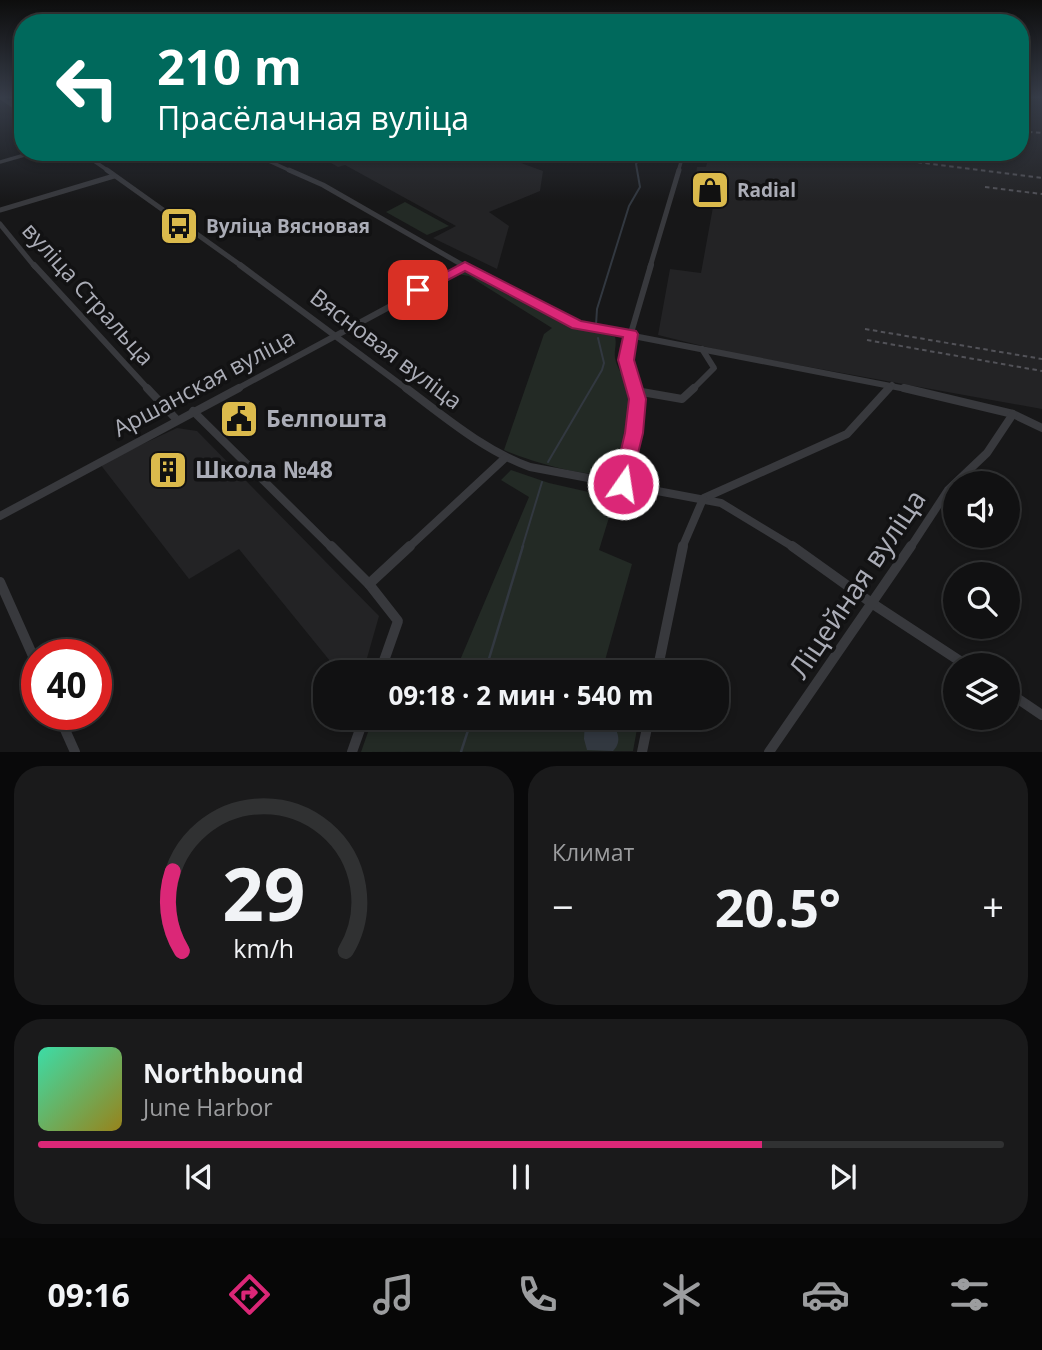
<!DOCTYPE html>
<html lang="ru">
<head>
<meta charset="utf-8">
<style>
  body { margin:0; font-family:"Open Sans",sans-serif; background:#1a1a1b; color:#f1f3f6; height:100vh; display:flex; flex-direction:column; font-size:26px; white-space:nowrap }
  * { box-sizing:border-box; margin:0 }
  p { font-size:23px; color:#9c9d9f }
  .icon { flex:none; width:38px; height:38px; fill:none; stroke:currentColor; stroke-width:2; stroke-linecap:round; stroke-linejoin:round }
  .map { position:relative; height:752px; overflow:hidden }
  .side { display:flex; flex-direction:column; gap:14px; padding:14px; background:#09090a; flex:1 }
  .side>* { flex:none }
  .banner { position:absolute; left:14px; top:14px; width:1015px; height:147px; border-radius:28px; box-shadow:0 4px 10px #0003,0 0 0 2px #303132; background:#00695c; color:#fff; overflow:hidden }
  .controls { position:absolute; left:943px; top:471px; display:grid; gap:14px }
  .controls a { display:grid; place-items:center; width:77px; height:77px; border-radius:50%; background:#111112; box-shadow:0 4px 10px #0003,0 0 0 2px #303132; font-size:35px }
  .speed { position:absolute; left:21px; top:639px; display:flex; gap:14px; font-size:35px; font-weight:700; text-align:center }
  .speed>* { display:grid; place-content:center; width:91px; height:91px; border-radius:50%; background:#111112; box-shadow:0 4px 10px #0003,0 0 0 2px #303132; line-height:1 }
  .speed .limit { border:10px solid #d22; background:#fff; color:#111 }
  .pin { position:absolute; display:grid; place-items:center; width:60px; height:60px; color:#fff; margin:-30px; border-radius:14px; box-shadow:0 4px 10px #0006 }
  .me { position:absolute; width:77px; margin:-38px; rotate:13deg; stroke-linejoin:round; filter:drop-shadow(0 0 5px #0008) }
  .turn { display:flex; align-items:center; gap:24px; height:147px; padding:0 28px; font-size:32px }
  .turn .icon { width:91px; height:91px; stroke-width:2.5 }
  .turn b { display:block; font-size:49px; line-height:60px }
  .big { font-size:52px; font-weight:700; line-height:1.1 }
  .side .widget { flex:1; display:flex; flex-direction:column; justify-content:center; gap:10px; min-width:0; padding:0 24px; border-radius:28px; background:#1a1a1b }
  .side .dial { align-items:center; gap:0 }
  .dial svg { height:182px; overflow:visible; fill:none; stroke:#303132; stroke-width:7; stroke-linecap:round; text-anchor:middle }
  .dial text { fill:#f1f3f6; stroke:none }
  .song { display:flex; align-items:center; gap:21px }
  .cover { width:84px; height:84px; border-radius:10px; background:linear-gradient(135deg,hsl(160 70% 55%),hsl(50 70% 35%)) }
  .played { height:7px; border-radius:4px; background:linear-gradient(90deg,#db2777 75%,#303132 75%) }
  .keys { display:flex; justify-content:space-around; direction:ltr }
  .heat { display:flex; justify-content:space-between; align-items:center; font-size:38px; direction:ltr }
  .side .tiles { flex:1; display:grid; gap:14px; grid-template-columns:1fr 1fr }
  .widget:last-child { grid-column:span 2 }
  .trip { position:absolute; left:313px; top:660px; width:416px; height:70px; border-radius:28px; background:#111112; box-shadow:0 4px 10px #0003,0 0 0 2px #303132; font-weight:700; line-height:70px; text-align:center }
  .dock { display:flex; height:112px; justify-content:space-around; align-items:center; background:#070707; color:#9c9d9f }
  .dock .icon { width:49px; height:49px }
  .dock .selected { color:#db2777 }
  .dock b { font-size:32px; color:#f1f3f6 }
  .map>svg:first-child { display:block }
  .built { fill:#232325 }
  .green { fill:#232a25 }
  .water { fill:#323840 }
  .lines { fill:none; stroke-linecap:round; stroke-linejoin:round }
  .stream-far1 { stroke:#323840; stroke-width:2 }
  .stream { stroke:#323840; stroke-width:2.5 }
  .minor-far4 { stroke:#38393d; stroke-width:3.5 }
  .minor-far3 { stroke:#38393d; stroke-width:5 }
  .minor-far2 { stroke:#38393d; stroke-width:6 }
  .minor-far1 { stroke:#38393d; stroke-width:8 }
  .minor { stroke:#38393d; stroke-width:10 }
  .rail { stroke:#525258; stroke-width:2; stroke-dasharray:4.5 3.5; stroke-linecap:butt }
  .route { fill:#db2777; stroke:#8e194d; stroke-width:2 }
  .labels { text-anchor:middle; stroke-width:7; stroke-linejoin:round; paint-order:stroke }
  .far-poi-label { font-size:19px; font-weight:bold; fill:#abadb7; stroke:#121213; text-anchor:start }
  .street-label { font-size:23px; fill:#abadb7; stroke:#121213 }
  .poi-label { font-size:23px; font-weight:bold; fill:#abadb7; stroke:#121213; text-anchor:start }
  .near-street-label { font-size:28px; fill:#abadb7; stroke:#121213 }
</style>
</head>
<body>
<div class="map">
<svg width="1042" height="752" viewBox="0 0 1042 752">
  <rect width="100%" height="100%" fill="#171718"/>
  <g class="built">
    <path d="M 1020,97 L 1042,97 L 1042,409 L 731,353 L 658,335 L 670,269 L 701,273 L 717,185 L 696,174 L 697,167 L 706,167 L 710,152 L 1020,152 Z"/>
    <path d="M 312,152 L 491,152 L 543,171 L 540,191 L 489,212 L 509,226 L 497,269 L 433,238 L 456,226 L 345,165 L 338,167 Z"/>
    <path d="M 177,428 L 197,431 L 379,616 L 363,672 L 339,672 L 239,549 L 189,579 L 100,464 Z"/>
  </g>
  <g class="green">
    <path d="M 405,202 L 449,226 L 427,235 L 386,212 Z"/>
    <path d="M 466,272 L 573,327 L 615,337 C 617,344 614,350 615,358 C 617,369 625,377 627,388 C 631,402 625,463 613,471 C 595,482 524,459 504,450 L 544,334 L 552,328 L 469,276 L 458,274 Z"/>
    <path d="M 511,470 L 549,483 L 615,498 L 599,550 L 632,564 L 604,664 L 630,672 L 455,672 L 529,497 L 501,480 Z"/>
    <path d="M 373,718 L 639,718 L 633,751 L 361,752 Z"/>
  </g>
  <path class="water" d="M 585,718 L 609,718 C 616,729 624,740 613,751 L 587,750 L 584,739 Z"/>
  <g class="lines">
    <g class="stream-far1">
      <path d="M 596,325 L 597,309 L 629,206 L 640,187 L 636,164 L 643,152"/>
      <path d="M 548,462 L 602,370 L 604,363 L 598,338"/>
      <path d="M 522,548 L 542,482"/>
    </g>
    <g class="stream">
      <path d="M 485,672 L 523,546"/>
      <path d="M 461,752 L 472,718"/>
    </g>
    <g class="minor-far4">
      <path d="M 0,97 L 23,113"/>
      <path d="M 7,102 L 23,100"/>
      <path d="M 81,152 L 110,172"/>
      <path d="M 249,152 L 293,172"/>
      <path d="M 0,162 L 35,152"/>
      <path d="M 678,172 L 684,152"/>
    </g>
    <g class="minor-far3">
      <path d="M 107,170 L 243,267"/>
      <path d="M 289,170 L 323,185 L 466,267"/>
      <path d="M 0,210 L 114,176"/>
      <path d="M 0,224 L 35,267"/>
      <path d="M 650,267 L 679,170"/>
    </g>
    <g class="minor-far2">
      <path d="M 34,265 L 149,390"/>
      <path d="M 240,265 L 408,390"/>
      <path d="M 463,265 L 577,325 L 911,390"/>
      <path d="M 235,390 L 465,266"/>
      <path d="M 636,390 L 626,350 L 651,265"/>
      <path d="M 692,390 L 714,368 L 702,349"/>
      <path d="M 888,390 L 892,385"/>
    </g>
    <g class="minor-far1">
      <path d="M 147,388 L 177,420"/>
      <path d="M 406,388 C 445,417 483,450 530,467 L 721,503 L 795,548"/>
      <path d="M 904,388 L 1013,414 L 1042,428"/>
      <path d="M 636,391 L 682,399 L 694,388"/>
      <path d="M 193,411 L 332,548"/>
      <path d="M 623,484 L 636,419 L 635,388"/>
      <path d="M 704,498 L 847,434 L 889,388"/>
      <path d="M 0,516 L 239,388"/>
      <path d="M 408,548 L 505,458"/>
      <path d="M 682,548 L 703,499"/>
      <path d="M 910,548 L 948,490 L 987,453 L 1013,414"/>
    </g>
    <g class="minor">
      <path d="M 331,546 L 369,584 L 398,621 L 380,672"/>
      <path d="M 792,546 L 873,604 L 966,665"/>
      <path d="M 0,582 L 37,665"/>
      <path d="M 369,584 L 410,546"/>
      <path d="M 657,672 L 683,546"/>
      <path d="M 1008,692 L 1042,715"/>
      <path d="M 58,714 L 75,752"/>
      <path d="M 352,752 L 364,718"/>
      <path d="M 642,752 L 649,718"/>
      <path d="M 769,752 L 911,546"/>
    </g>
    <g class="rail">
      <path d="M 1020,131 L 1042,133"/>
      <path d="M 815,152 L 856,157"/>
      <path d="M 846,153 L 1042,178"/>
      <path d="M 985,187 L 1042,194"/>
      <path d="M 865,329 L 1042,359"/>
      <path d="M 867,340 L 1042,371"/>
    </g>
  </g>
  <linearGradient id="sky" x2="0" y2="1"><stop stop-color="#0d0d0d"/><stop offset="0.48" stop-color="#363c48"/><stop offset="1" stop-color="#363c48" stop-opacity="0"/></linearGradient>
  <rect width="1042" height="202" fill="url(#sky)"/>
  <path class="route" d="M 465,262 L 581,321 L 636,331 L 638,334 L 634,360 L 646,399 L 643,433 L 629,490 L 623,492 L 616,490 L 613,484 L 625,433 L 629,399 L 618,360 L 623,337 L 572,328 L 465,271 L 423,293 L 418,294 L 412,290 Z"/>
  <defs>
    <symbol id="shop-square" viewBox="-11 -11 22 22"><rect x="-9" y="-9" width="18" height="18" rx="4" fill="#dbba4c" stroke="#121213"/><path d="M-5-2.5h2.3a2.7 3.5 0 0 1 5.4 0H5L5.5 6h-11ZM-1.5-2.5h3a1.5 2.3 0 0 0-3 0Z" fill="#111"/></symbol>
    <symbol id="bus-square" viewBox="-11 -11 22 22"><rect x="-9" y="-9" width="18" height="18" rx="4" fill="#dbba4c" stroke="#121213"/><path d="M-5-6H5V4H4V6H2V4H-2V6H-4V4H-5ZM-3.5-4V0h7V-4ZM-3.5 1.2v1.5H-2V1.2ZM2 1.2v1.5H3.5V1.2Z" fill="#111"/></symbol>
    <symbol id="civic-square" viewBox="-11 -11 22 22"><rect x="-9" y="-9" width="18" height="18" rx="4" fill="#dbba4c" stroke="#121213"/><path d="M-.6-6.5H3V-4.5H.6V-3L4-1V1h2V6H-6V1h2V-1L-.6-3ZM-1.2 2.5V6h2.4V2.5Z" fill="#111"/></symbol>
    <symbol id="building-square" viewBox="-11 -11 22 22"><rect x="-9" y="-9" width="18" height="18" rx="4" fill="#dbba4c" stroke="#121213"/><path d="M-4-6H4V6H1V3H-1V6H-4ZM-2.5-4.3h1.7v1.8h-1.7ZM.8-4.3h1.7v1.8H.8ZM-2.5-1h1.7V.8h-1.7ZM.8-1h1.7V.8H.8Z" fill="#111"/></symbol>
  </defs>
  <g fill-rule="evenodd">
    <use href="#shop-square" x="688" y="168" width="44" height="44"/>
    <use href="#bus-square" x="157" y="204" width="44" height="44"/>
    <use href="#civic-square" x="217" y="397" width="44" height="44"/>
    <use href="#building-square" x="146" y="448" width="44" height="44"/>
  </g>
  <g class="labels">
    <g class="far-poi-label">
      <text x="737" y="197">Radial</text>
      <text x="206" y="233">Вуліца Вясновая</text>
    </g>
    <g class="street-label">
      <text transform="translate(88 294) rotate(48)" y="8">вуліца Стральца</text>
      <text transform="translate(386 349) rotate(37)" y="8">Вясновая вуліца</text>
      <text transform="translate(204 383) rotate(-28)" y="8">Аршанская вуліца</text>
    </g>
    <g class="poi-label">
      <text x="266" y="427">Белпошта</text>
      <text x="195" y="478">Школа №48</text>
    </g>
    <g class="near-street-label">
      <text transform="translate(857 584) rotate(-56)" y="10">Ліцейная вуліца</text>
    </g>
  </g>
</svg>
<div class="controls">
<a><svg class="icon" aria-label="sound" viewBox="0 0 24 24"><path d="M4 9h4l5-4v14l-5-4H4zM17 9q2 3 0 6"/></svg></a>
<a><svg class="icon" aria-label="search" viewBox="0 0 24 24"><circle cx="10" cy="10" r="6"/><path d="M15 15l6 6"/></svg></a>
<a><svg class="icon" aria-label="layers" viewBox="0 0 24 24"><path d="M12 4l9 5-9 5-9-5zM3 14l9 5 9-5"/></svg></a>
</div>
<div class="speed"><div class="limit">40</div></div>
<div class="pin" style="left:418px;top:290px;background:#d93025"><svg class="icon" aria-label="arrive" viewBox="0 0 24 24"><path d="M6 21V4h12l-3 4 3 4H6"/></svg></div>
<svg class="me" style="left:623px;top:484px" viewBox="-20 -20 40 40"><circle r="17" fill="#db2777" stroke="#fff" stroke-width="3"/><path d="M0-11L8 9 0 5-8 9z" fill="#fff"/></svg>
<div class="trip">09:18 · 2 мин · 540 m</div>
<div class="banner">
<div class="turn"><svg class="icon" aria-label="left" viewBox="0 0 24 24"><path d="M17 20v-9H6M10 6l-5 5 5 5"/></svg><div><b>210 m</b>Прасёлачная вуліца</div></div>
</div>
</div>
<section class="side">
<div class="tiles">
<div class="widget dial"><svg viewBox="0 0 100 80">
<path d="M14 69A42 42 0 1 1 86 69"/>
<path d="M14 69A42 42 0 0 1 10 34" stroke="#db2777"/>
<text x="50" y="56" font-size="32" font-weight="700">29</text>
<text x="50" y="72" font-size="11">km/h</text>
</svg></div>
<div class="widget"><p>Климат</p>
<div class="heat"><a>−</a><b class="big">20.5°</b><a>+</a></div>
</div>
<div class="widget">
<div class="song"><i class="cover"></i><div><b>Northbound</b><p>June Harbor</p></div></div>
<div class="played"></div>
<div class="keys"><svg class="icon" aria-label="previous" viewBox="0 0 24 24"><path d="M18 5L8 12l10 7zM5 5v14"/></svg><svg class="icon" aria-label="pause" viewBox="0 0 24 24"><path d="M8 5v14M16 5v14"/></svg><svg class="icon" aria-label="next" viewBox="0 0 24 24"><path d="M6 5l10 7-10 7zM19 5v14"/></svg></div>
</div>
</div>
</section>
<nav class="dock">
<b>09:16</b>
<svg class="icon selected" aria-label="directions" viewBox="0 0 24 24"><path d="M12 3l9 9-9 9-9-9zM9 14v-3h6M13 9l2 2-2 2"/></svg>
<svg class="icon" aria-label="music" viewBox="0 0 24 24"><path d="M9 18V5l10-2v13"/><circle cx="6" cy="18" r="3"/><circle cx="16" cy="16" r="3"/></svg>
<svg class="icon" aria-label="phone" viewBox="0 0 24 24"><path d="M5 4h4l2 5-3 2q2 4 5 5l2-3 5 2v4C11 20 4 13 5 4z"/></svg>
<svg class="icon" aria-label="climate" viewBox="0 0 24 24"><path d="M12 3v18M4 7l16 10M4 17L20 7"/></svg>
<svg class="icon" aria-label="car" viewBox="0 0 24 24"><path d="M5 17H2v-5l4-1 3-4h7l3 4 3 1v5h-3M9 17h6M6 11h13"/><circle cx="7" cy="17" r="2"/><circle cx="17" cy="17" r="2"/></svg>
<svg class="icon" aria-label="filters" viewBox="0 0 24 24"><path d="M4 7h16M4 17h16"/><circle cx="9" cy="7" r="2"/><circle cx="15" cy="17" r="2"/></svg>
</nav>
</body>
</html>
